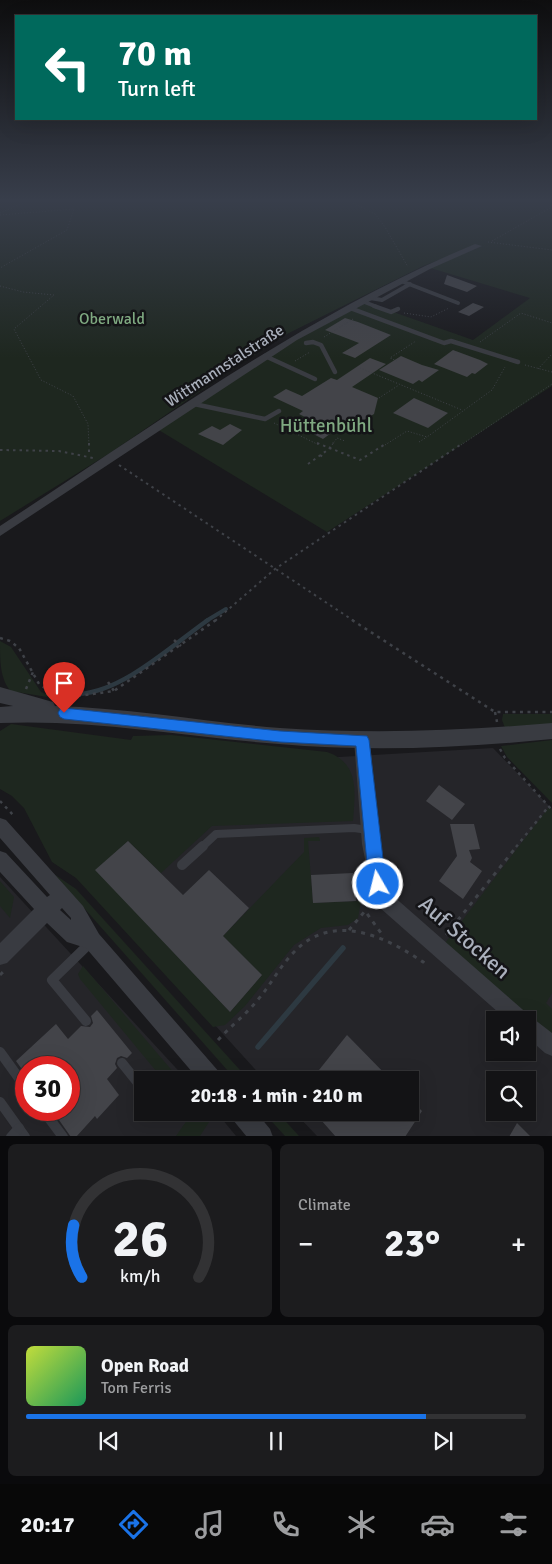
<!DOCTYPE html>
<html lang="en">
<head>
<meta charset="utf-8">
<style>
  body { margin:0; font-family:Signika,sans-serif; background:#1c1c1e; color:#f1f3f6; height:100vh; display:flex; flex-direction:column; font-size:19px; white-space:nowrap }
  * { box-sizing:border-box; margin:0 }
  p { font-size:16px; color:#9d9ea0 }
  .icon { flex:none; width:28px; height:28px; fill:none; stroke:currentColor; stroke-width:2; stroke-linecap:round; stroke-linejoin:round }
  .map { position:relative; height:1136px; overflow:hidden }
  .drawer { display:flex; flex-direction:column; gap:8px; padding:8px; background:#0a0a0c; flex:1 }
  .drawer>* { flex:none }
  .top-card { position:absolute; left:15px; top:15px; width:522px; height:105px; border-radius:0px; box-shadow:0 5px 20px #0002,0 0 0 1px #323234; background:#00695c; color:#fff; overflow:hidden }
  .buttons { position:absolute; left:486px; top:1011px; display:grid; gap:10px }
  .buttons a { display:grid; place-items:center; width:50px; height:50px; border-radius:0px; background:#131315; box-shadow:0 5px 20px #0002,0 0 0 1px #323234; font-size:25px }
  .speed { position:absolute; left:15px; top:1056px; display:flex; gap:10px; font-size:25px; font-weight:700; text-align:center }
  .speed>* { display:grid; place-content:center; width:65px; height:65px; border-radius:50%; background:#131315; box-shadow:0 5px 20px #0002,0 0 0 1px #323234; line-height:1 }
  .speed .limit { border:8px solid #d22; background:#fff; color:#111 }
  .pin { position:absolute; display:grid; place-items:center; width:42px; height:42px; color:#fff; margin:-51px -21px; border-radius:50% 50% 50% 0; rotate:-45deg; box-shadow:0 0 5px #0007 }
  .pin .icon { rotate:45deg }
  .me { position:absolute; width:55px; margin:-28px; rotate:352deg; stroke-linejoin:round; filter:drop-shadow(0 0 4px #0008) }
  .turn { display:flex; align-items:center; gap:18px; height:105px; padding:0 20px; font-size:22px }
  .turn .icon { width:65px; height:65px; stroke-width:2.5 }
  .turn b { display:block; font-size:35px; line-height:42px }
  .big { font-size:38px; font-weight:800; line-height:1.1 }
  .drawer .tile { flex:1; display:flex; flex-direction:column; justify-content:center; gap:8px; min-width:0; padding:0 18px; border-radius:8px; background:#1c1c1e }
  .drawer .dial { align-items:center; gap:0 }
  .dial svg { height:130px; overflow:visible; fill:none; stroke:#323234; stroke-width:7; stroke-linecap:round; text-anchor:middle }
  .dial text { fill:#f1f3f6; stroke:none }
  .song { display:flex; align-items:center; gap:15px }
  .cover { width:60px; height:60px; border-radius:8px; background:linear-gradient(135deg,hsl(70 70% 55%),hsl(150 70% 35%)) }
  .played { height:5px; border-radius:2px; background:linear-gradient(90deg,#1a73e8 80%,#323234 80%) }
  .keys { display:flex; justify-content:space-around; direction:ltr }
  .heat { display:flex; justify-content:space-between; align-items:center; font-size:28px; direction:ltr }
  .drawer .tiles { flex:1; display:grid; gap:8px; grid-template-columns:1fr 1fr }
  .tile:last-child { grid-column:span 2 }
  .trip { position:absolute; left:134px; top:1071px; width:285px; height:50px; border-radius:0px; background:#131315; box-shadow:0 5px 20px #0002,0 0 0 1px #323234; font-weight:800; line-height:50px; text-align:center }
  .dock { display:flex; height:80px; justify-content:space-around; align-items:center; background:#080808; color:#9d9ea0 }
  .dock .icon { width:35px; height:35px }
  .dock .selected { color:#1a73e8 }
  .dock b { font-size:22px; color:#f1f3f6 }
  .map>svg:first-child { display:block }
  .built { fill:#252529; fill-rule:evenodd }
  .green { fill:#1e271f }
  .lines { fill:none; stroke-linecap:round; stroke-linejoin:round }
  .stream-far2 { stroke:#2d3941; stroke-width:4 }
  .stream-far1 { stroke:#2d3941; stroke-width:4.5 }
  .stream { stroke:#2d3941; stroke-width:5.5 }
  .building { fill:#434449 }
  .path-far3 { stroke:#3f4248; stroke-width:1; stroke-dasharray:1 2; stroke-linecap:butt }
  .path-far2 { stroke:#3f4248; stroke-width:2; stroke-dasharray:2.5 4; stroke-linecap:butt }
  .path-far1 { stroke:#3f4248; stroke-width:2.5; stroke-dasharray:3 4.5; stroke-linecap:butt }
  .path { stroke:#3f4248; stroke-width:3; stroke-dasharray:4 5.5; stroke-linecap:butt }
  .service-far3 { stroke:#393b41; stroke-width:4 }
  .service-far2 { stroke:#393b41; stroke-width:4.5 }
  .service-far1 { stroke:#393b41; stroke-width:8 }
  .service { stroke:#393b41; stroke-width:10 }
  .minor { fill:#393b41; fill-rule:evenodd }
  .tertiary { fill:#393b41; fill-rule:evenodd }
  .route { fill:#1a73e8; stroke:#114b97 }
  .labels { text-anchor:middle; stroke-width:5; stroke-linejoin:round; paint-order:stroke }
  .far-park-label { font-size:16px; fill:#7fa981; stroke:#141417 }
  .far-street-label { font-size:16px; fill:#aab0bc; stroke:#141417 }
  .park-label { font-size:19px; fill:#7fa981; stroke:#141417 }
  .near-street-label { font-size:22px; fill:#aab0bc; stroke:#141417 }
</style>
</head>
<body>
<div class="map">
<svg width="552" height="1137" viewBox="0 0 552 1137">
  <rect width="100%" height="100%" fill="#19191c"/>
  <g class="built">
    <path d="M 493,748 L 552,809 L 552,1136 L 317,1136 L 295,1113 L 410,1112 L 410,1080 L 265,1080 L 68,864 L 202,765 ZM 495,1020 L 528,1020 L 528,1052 L 495,1052 ZM 495,1080 L 528,1080 L 528,1112 L 495,1112 Z"/>
    <path d="M 0,877 L 187,1080 L 142,1080 L 142,1112 L 217,1113 L 236,1136 L 0,1136 ZM 26,1068 L 69,1068 L 69,1110 L 26,1110 Z"/>
  </g>
  <g class="green">
    <path d="M 0,199 L 552,199 L 552,386 L 327,532 L 157,429 L 294,338 L 362,301 L 473,340 L 530,298 L 427,267 L 463,251 L 423,266 L 287,334 L 221,377 L 110,453 L 0,521 Z"/>
    <path d="M 0,641 L 11,647 L 41,692 L 49,695 L 47,697 L 17,692 L 14,695 C 0,681 0,664 0,641 Z"/>
    <path d="M 503,714 L 552,714 L 552,724 L 505,728 L 502,720 Z"/>
    <path d="M 11,724 L 131,740 L 133,736 L 171,735 L 327,752 C 360,763 355,793 353,821 L 212,826 L 161,873 L 128,841 L 96,870 L 230,1012 L 262,975 L 223,936 L 304,852 L 304,838 L 319,837 L 320,841 L 308,841 L 313,903 L 361,901 L 358,918 L 348,925 L 321,928 L 294,945 L 245,1006 L 225,1025 L 213,1027 L 76,878 L 52,862 L 24,808 L 12,796 L 0,789 L 0,731 Z"/>
    <path d="M 552,740 L 552,803 L 507,757 L 501,746 Z"/>
    <path d="M 549,807 L 552,810 L 552,993 L 546,1003 L 552,1009 L 552,1036 L 445,943 Z"/>
    <path d="M 54,874 L 76,889 L 249,1080 L 236,1080 Z"/>
    <path d="M 0,881 L 14,897 L 10,918 L 0,906 Z"/>
    <path d="M 83,966 L 175,1074 L 170,1079 L 161,1077 L 80,979 L 78,974 Z"/>
    <path d="M 192,1113 L 204,1113 L 211,1119 L 200,1136 L 176,1136 Z"/>
    <path d="M 264,1113 L 278,1113 L 299,1136 L 285,1136 Z"/>
  </g>
  <g class="lines">
    <path class="stream-far2" d="M 206,621 L 226,609"/>
    <path class="stream-far1" d="M 56,691 C 63,692 71,695 79,694 C 124,691 172,645 208,620"/>
    <path class="stream" d="M 258,1047 L 343,948"/>
  </g>
  <g class="building">
    <path d="M 447,275 L 477,286 L 467,292 L 444,284 Z"/>
    <path d="M 473,303 L 484,307 L 469,316 L 458,312 Z"/>
    <path d="M 345,318 L 358,322 L 391,335 L 355,358 L 342,353 L 359,343 L 325,330 Z"/>
    <path d="M 453,350 L 480,360 L 488,364 L 475,374 L 472,373 L 467,377 L 434,364 Z"/>
    <path d="M 401,356 L 422,365 L 439,370 L 422,382 L 419,380 L 413,384 L 379,370 Z"/>
    <path d="M 370,358 L 386,364 L 352,387 L 378,398 L 374,414 L 352,427 L 345,423 L 323,439 L 294,424 L 305,417 L 299,414 L 303,411 L 273,397 L 286,389 L 302,396 L 331,378 L 337,380 Z"/>
    <path d="M 414,398 L 448,413 L 428,428 L 393,413 Z"/>
    <path d="M 230,424 L 242,430 L 223,445 L 198,434 L 212,426 L 220,430 Z"/>
    <path d="M 439,785 L 465,804 L 452,820 L 426,801 Z"/>
    <path d="M 450,824 L 474,824 L 480,849 L 469,850 L 472,858 L 470,862 L 482,871 L 463,899 L 439,881 L 457,856 Z"/>
    <path d="M 128,841 L 183,895 L 209,870 L 249,908 L 223,936 L 262,975 L 230,1012 L 95,870 Z"/>
    <path d="M 353,873 L 356,901 L 313,903 L 311,875 Z"/>
    <path d="M 97,1010 L 132,1053 L 127,1058 L 121,1056 L 117,1058 L 115,1064 L 117,1068 L 107,1079 L 119,1095 L 97,1119 L 95,1116 L 76,1137 L 71,1137 L 52,1110 L 69,1110 L 69,1068 L 21,1068 L 16,1061 L 56,1024 L 68,1039 L 81,1026 L 90,1027 L 93,1023 L 91,1016 Z"/>
    <path d="M 347,1035 L 391,1080 L 311,1080 Z"/>
    <path d="M 410,1099 L 422,1111 L 405,1137 L 336,1137 L 314,1112 L 410,1112 Z"/>
    <path d="M 517,1123 L 531,1137 L 509,1137 Z"/>
  </g>
  <g class="lines">
    <g class="path-far3">
      <path d="M 345,199 L 375,214 L 385,227 L 408,267"/>
      <path d="M 0,202 L 25,199"/>
      <path d="M 0,213 L 32,199"/>
      <path d="M 0,215 L 74,209 L 67,230 L 0,268"/>
      <path d="M 492,241 L 550,208 L 552,203 L 549,199"/>
      <path d="M 488,242 L 552,250"/>
      <path d="M 0,286 L 23,292 L 54,295 L 14,329 L 41,380 L 73,396 L 88,424 L 89,445"/>
      <path d="M 404,313 L 431,317 L 449,308"/>
      <path d="M 324,337 L 353,319"/>
      <path d="M 480,342 L 521,313 L 552,323"/>
      <path d="M 295,361 L 310,352"/>
      <path d="M 397,361 L 390,358 L 416,341"/>
      <path d="M 525,365 L 552,372"/>
      <path d="M 360,368 L 462,410"/>
      <path d="M 538,369 L 552,354"/>
      <path d="M 379,398 L 399,385"/>
      <path d="M 274,423 L 319,445"/>
      <path d="M 419,442 L 427,437"/>
      <path d="M 332,445 L 337,438 L 345,441"/>
      <path d="M 385,445 L 407,431 L 427,437 L 492,390 L 505,367"/>
      <path d="M 461,445 L 552,384"/>
    </g>
    <g class="path-far2">
      <path d="M 89,443 L 89,456"/>
      <path d="M 317,443 L 360,460 L 387,443"/>
      <path d="M 0,450 L 59,451 L 93,458"/>
      <path d="M 320,455 L 325,458"/>
      <path d="M 308,464 L 329,449 L 333,443"/>
      <path d="M 119,465 L 354,621"/>
      <path d="M 215,621 L 275,569 L 463,443"/>
    </g>
    <g class="path-far1">
      <path d="M 352,620 L 495,712 L 552,712"/>
      <path d="M 0,638 L 10,641 L 19,648 L 39,684 L 52,693 L 78,696 L 114,691 L 216,620"/>
      <path d="M 174,640 L 181,646"/>
      <path d="M 108,682 L 114,691"/>
      <path d="M 26,689 L 33,672"/>
      <path d="M 495,712 L 497,722"/>
      <path d="M 500,749 L 505,758 L 552,810"/>
      <path d="M 0,801 L 14,816"/>
      <path d="M 516,847 L 549,806"/>
    </g>
    <g class="path">
      <path d="M 349,930 L 365,911 L 384,937"/>
      <path d="M 446,935 L 517,846"/>
      <path d="M 0,975 L 5,970"/>
      <path d="M 218,1040 C 230,1027 244,1016 256,1002 C 270,986 280,966 295,951 C 333,912 385,936 423,962 L 426,958"/>
    </g>
    <g class="service-far3">
      <path d="M 401,281 L 458,303"/>
      <path d="M 370,298 L 382,300 L 410,284"/>
      <path d="M 362,301 L 377,307"/>
    </g>
    <g class="service-far2">
      <path d="M 374,306 L 391,312 L 398,309"/>
      <path d="M 350,308 L 444,343 L 451,341 L 518,362"/>
      <path d="M 306,343 L 313,342 L 321,345 L 335,372"/>
      <path d="M 265,356 L 315,379"/>
      <path d="M 194,404 L 265,419 L 279,411"/>
    </g>
    <path class="service-far1" d="M 202,847 L 216,834 L 354,828 L 368,830"/>
    <g class="service">
      <path d="M 182,865 L 203,846"/>
      <path d="M 86,1021 L 52,980 L 90,943"/>
      <path d="M 0,1052 L 26,1088"/>
      <path d="M 122,1063 L 142,1088"/>
      <path d="M 190,1080 L 199,1070"/>
      <path d="M 0,1102 L 25,1137"/>
      <path d="M 43,1110 L 63,1137"/>
      <path d="M 11,1137 L 19,1128"/>
    </g>
    <g class="minor">
      <path d="M 475,244 L 482,246 L 430,269 L 297,340 L 0,536 L 0,526 C 153,426 306,314 475,244 Z"/>
      <path d="M 362,733 L 367,735 L 370,740 L 379,844 L 392,895 L 530,1016 L 552,1033 L 552,1056 L 545,1053 L 528,1038 L 528,1020 L 507,1020 L 379,907 L 370,884 L 362,844 L 354,740 L 357,735 Z"/>
      <path d="M 0,818 L 6,820 L 83,906 L 99,934 L 220,1073 L 224,1080 L 199,1080 L 86,948 L 67,942 L 47,923 L 7,963 L 0,965 L 0,943 L 34,909 L 0,872 L 0,851 L 6,853 L 47,897 L 50,895 L 0,838 ZM 62,908 L 71,918 L 71,920 L 60,910 Z"/>
      <path d="M 230,1112 L 256,1112 L 270,1129 L 273,1137 L 247,1137 L 233,1120 Z"/>
    </g>
    <path class="tertiary" d="M 0,687 L 53,702 L 55,706 C 130,708 205,722 280,728 C 371,734 462,731 552,723 L 552,739 C 461,748 370,752 279,744 C 186,737 94,719 0,723 L 0,707 L 13,706 L 0,703 Z"/>
  </g>
  <linearGradient id="sky" x2="0" y2="1"><stop stop-color="#0e0e0f"/><stop offset="0.56" stop-color="#383e4b"/><stop offset="1" stop-color="#383e4b" stop-opacity="0"/></linearGradient>
  <rect width="552" height="358" fill="url(#sky)"/>
  <path class="route" d="M 64,708 L 280,731 L 367,736 L 369,740 L 386,884 L 383,890 L 378,892 L 372,890 L 369,884 L 356,746 L 280,742 L 64,719 L 60,717 L 58,713 L 60,709 Z"/>
  <g class="labels">
    <g class="far-park-label">
      <text x="112" y="324">Oberwald</text>
    </g>
    <g class="far-street-label">
      <text transform="translate(224 365) rotate(-33)" y="6">Wittmannstalstraße</text>
    </g>
    <g class="park-label">
      <text x="326" y="432">Hüttenbühl</text>
    </g>
    <g class="near-street-label">
      <text transform="translate(465 937) rotate(41)" y="8">Auf Stocken</text>
    </g>
  </g>
</svg>
<div class="buttons">
<a><svg class="icon" aria-label="sound" viewBox="0 0 24 24"><path d="M4 9h4l5-4v14l-5-4H4zM17 9q2 3 0 6"/></svg></a>
<a><svg class="icon" aria-label="search" viewBox="0 0 24 24"><circle cx="10" cy="10" r="6"/><path d="M15 15l6 6"/></svg></a>
</div>
<div class="speed"><div class="limit">30</div></div>
<div class="pin" style="left:64px;top:713px;background:#d93025"><svg class="icon" aria-label="arrive" viewBox="0 0 24 24"><path d="M6 21V4h12l-3 4 3 4H6"/></svg></div>
<svg class="me" style="left:378px;top:884px" viewBox="-20 -20 40 40"><circle r="17" fill="#1a73e8" stroke="#fff" stroke-width="3"/><path d="M0-11L8 9 0 5-8 9z" fill="#fff"/></svg>
<div class="trip">20:18 · 1 min · 210 m</div>
<div class="top-card">
<div class="turn"><svg class="icon" aria-label="left" viewBox="0 0 24 24"><path d="M17 20v-9H6M10 6l-5 5 5 5"/></svg><div><b>70 m</b>Turn left</div></div>
</div>
</div>
<section class="drawer">
<div class="tiles">
<div class="tile dial"><svg viewBox="0 0 100 80">
<path d="M14 69A42 42 0 1 1 86 69"/>
<path d="M14 69A42 42 0 0 1 9 37" stroke="#1a73e8"/>
<text x="50" y="56" font-size="32" font-weight="700">26</text>
<text x="50" y="72" font-size="11">km/h</text>
</svg></div>
<div class="tile"><p>Climate</p>
<div class="heat"><a>−</a><b class="big">23°</b><a>+</a></div>
</div>
<div class="tile">
<div class="song"><i class="cover"></i><div><b>Open Road</b><p>Tom Ferris</p></div></div>
<div class="played"></div>
<div class="keys"><svg class="icon" aria-label="previous" viewBox="0 0 24 24"><path d="M18 5L8 12l10 7zM5 5v14"/></svg><svg class="icon" aria-label="pause" viewBox="0 0 24 24"><path d="M8 5v14M16 5v14"/></svg><svg class="icon" aria-label="next" viewBox="0 0 24 24"><path d="M6 5l10 7-10 7zM19 5v14"/></svg></div>
</div>
</div>
</section>
<nav class="dock">
<b>20:17</b>
<svg class="icon selected" aria-label="directions" viewBox="0 0 24 24"><path d="M12 3l9 9-9 9-9-9zM9 14v-3h6M13 9l2 2-2 2"/></svg>
<svg class="icon" aria-label="music" viewBox="0 0 24 24"><path d="M9 18V5l10-2v13"/><circle cx="6" cy="18" r="3"/><circle cx="16" cy="16" r="3"/></svg>
<svg class="icon" aria-label="phone" viewBox="0 0 24 24"><path d="M5 4h4l2 5-3 2q2 4 5 5l2-3 5 2v4C11 20 4 13 5 4z"/></svg>
<svg class="icon" aria-label="climate" viewBox="0 0 24 24"><path d="M12 3v18M4 7l16 10M4 17L20 7"/></svg>
<svg class="icon" aria-label="car" viewBox="0 0 24 24"><path d="M5 17H2v-5l4-1 3-4h7l3 4 3 1v5h-3M9 17h6M6 11h13"/><circle cx="7" cy="17" r="2"/><circle cx="17" cy="17" r="2"/></svg>
<svg class="icon" aria-label="filters" viewBox="0 0 24 24"><path d="M4 7h16M4 17h16"/><circle cx="9" cy="7" r="2"/><circle cx="15" cy="17" r="2"/></svg>
</nav>
</body>
</html>
